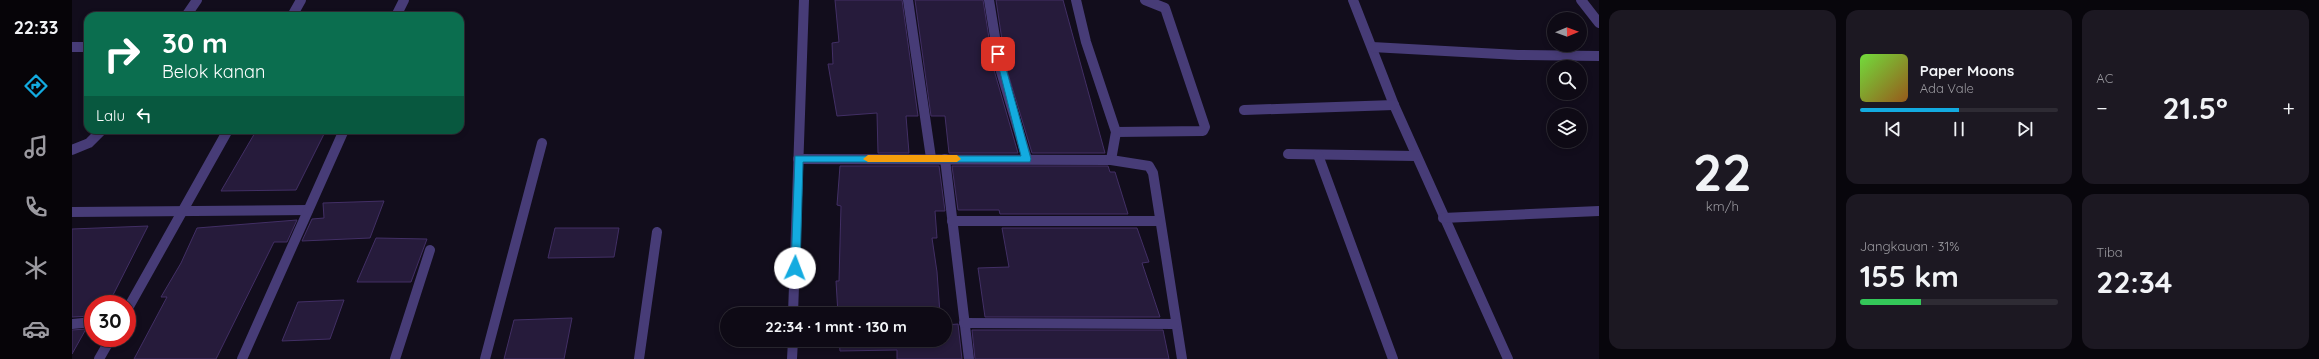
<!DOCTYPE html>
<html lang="id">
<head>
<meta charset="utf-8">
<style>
  body { margin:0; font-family:Quicksand,sans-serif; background:#1c1822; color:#f1f3f6; height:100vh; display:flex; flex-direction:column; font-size:15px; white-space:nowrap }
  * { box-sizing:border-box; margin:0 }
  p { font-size:13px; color:#9b9aa0 }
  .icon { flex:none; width:22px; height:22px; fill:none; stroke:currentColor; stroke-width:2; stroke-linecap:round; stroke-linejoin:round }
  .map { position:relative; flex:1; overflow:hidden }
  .details { display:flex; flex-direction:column; gap:10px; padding:10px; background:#08060c; width:720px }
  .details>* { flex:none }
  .hud { position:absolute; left:12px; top:12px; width:380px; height:122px; border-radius:12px; box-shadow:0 2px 6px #0003,0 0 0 1px #2e2b34; background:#0b6e4f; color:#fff; overflow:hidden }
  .needle { width:26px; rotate:89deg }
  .tools { position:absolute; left:1475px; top:12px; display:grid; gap:8px }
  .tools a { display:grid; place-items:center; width:40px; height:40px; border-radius:50%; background:#0e0a15; box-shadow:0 2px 6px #0003,0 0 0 1px #2e2b34; font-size:20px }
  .speed { position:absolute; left:12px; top:295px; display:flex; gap:8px; font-size:20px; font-weight:700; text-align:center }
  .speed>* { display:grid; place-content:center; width:52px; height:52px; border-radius:50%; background:#0e0a15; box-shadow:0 2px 6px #0003,0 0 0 1px #2e2b34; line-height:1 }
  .speed .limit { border:6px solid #d22; background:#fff; color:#111 }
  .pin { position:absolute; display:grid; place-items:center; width:34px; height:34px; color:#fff; margin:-17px; border-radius:8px; box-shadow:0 2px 6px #0006 }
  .me { position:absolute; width:44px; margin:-22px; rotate:2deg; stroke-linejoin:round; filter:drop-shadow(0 0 3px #0008) }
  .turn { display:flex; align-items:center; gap:14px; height:84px; padding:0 12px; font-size:18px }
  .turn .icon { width:52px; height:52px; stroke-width:2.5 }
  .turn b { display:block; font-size:28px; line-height:34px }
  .then { display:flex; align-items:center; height:38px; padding:0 12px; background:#0003; gap:8px; font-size:15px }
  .big { font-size:30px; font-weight:700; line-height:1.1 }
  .details .tile { flex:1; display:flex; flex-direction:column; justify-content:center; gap:6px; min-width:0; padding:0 14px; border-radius:12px; background:#1c1822 }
  .details .dial { align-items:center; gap:0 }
  .dial b { font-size:52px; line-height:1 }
  .song { display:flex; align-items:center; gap:12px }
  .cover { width:48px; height:48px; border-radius:6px; background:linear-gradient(135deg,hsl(100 70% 55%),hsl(30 70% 35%)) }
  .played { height:4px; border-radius:2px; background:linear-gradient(90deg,#13abe0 50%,#2e2b34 50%) }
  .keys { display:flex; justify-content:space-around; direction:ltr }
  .heat { display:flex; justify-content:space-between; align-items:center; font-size:22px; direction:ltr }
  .charge { height:6px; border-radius:3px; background:linear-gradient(90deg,#34c759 31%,#2e2b34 0) }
  .details .tiles { flex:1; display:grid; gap:10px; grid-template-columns:repeat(3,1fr) }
  .tile:first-child { grid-row:span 2 }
  .trip { position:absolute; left:648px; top:307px; width:232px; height:40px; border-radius:20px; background:#0e0a15; box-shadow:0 2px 6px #0003,0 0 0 1px #2e2b34; font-weight:700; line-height:40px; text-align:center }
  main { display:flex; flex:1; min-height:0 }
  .tabs { display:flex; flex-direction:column; width:72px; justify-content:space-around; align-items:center; background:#060408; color:#9b9aa0 }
  .tabs .icon { width:28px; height:28px }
  .tabs .selected { color:#13abe0 }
  .tabs b { font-size:18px; color:#f1f3f6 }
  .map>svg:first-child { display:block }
  .building { fill:#261b3b; stroke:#422f65 }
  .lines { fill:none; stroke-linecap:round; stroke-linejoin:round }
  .minor { stroke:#473c77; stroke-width:10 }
  .route { fill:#13abe0; stroke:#0c6f92 }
  .slow { fill:#f59e0b }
</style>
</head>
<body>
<main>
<nav class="tabs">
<b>22:33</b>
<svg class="icon selected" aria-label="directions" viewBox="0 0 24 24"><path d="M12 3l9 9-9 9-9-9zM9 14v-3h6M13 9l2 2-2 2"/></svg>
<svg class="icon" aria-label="music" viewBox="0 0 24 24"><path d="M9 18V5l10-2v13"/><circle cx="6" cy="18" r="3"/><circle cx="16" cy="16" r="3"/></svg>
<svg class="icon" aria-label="phone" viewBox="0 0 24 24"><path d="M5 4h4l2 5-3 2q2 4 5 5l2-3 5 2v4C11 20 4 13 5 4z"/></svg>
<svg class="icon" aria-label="climate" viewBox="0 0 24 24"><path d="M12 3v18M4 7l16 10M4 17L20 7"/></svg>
<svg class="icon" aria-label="car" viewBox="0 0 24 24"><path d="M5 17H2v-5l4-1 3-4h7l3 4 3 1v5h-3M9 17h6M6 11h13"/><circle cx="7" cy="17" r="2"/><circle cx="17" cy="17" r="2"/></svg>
</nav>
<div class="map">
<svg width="1527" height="359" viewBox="0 0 1527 359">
  <rect width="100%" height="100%" fill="#120d1c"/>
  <g class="building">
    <path d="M 763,0 L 830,0 L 846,116 L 834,116 L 837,153 L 806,153 L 805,113 L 765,116 L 756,64 L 761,64 L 760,43 L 767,42 Z"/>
    <path d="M 843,0 L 911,0 L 922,70 L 946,153 L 877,153 L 873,116 L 859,116 Z"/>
    <path d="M 924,0 L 991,0 L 1033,153 L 960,153 L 934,67 Z"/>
    <path d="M 254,130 L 224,190 L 149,191 L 184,131 Z"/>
    <path d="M 768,166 L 867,166 L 873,211 L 863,211 L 865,238 L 860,238 L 865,272 L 868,314 L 766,314 L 764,281 L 767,281 L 769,206 L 765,205 Z"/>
    <path d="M 880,166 L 1036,166 L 1038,172 L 1043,172 L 1056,214 L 928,214 L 927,210 L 886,210 Z"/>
    <path d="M 312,201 L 298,238 L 230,241 L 240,219 L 252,218 L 251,203 Z"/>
    <path d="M 225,220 L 215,242 L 202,242 L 144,359 L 62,359 L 95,297 L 89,297 L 109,263 L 125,228 Z"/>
    <path d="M 76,226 L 41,295 L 33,296 L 29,304 L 21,304 L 21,316 L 0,317 L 0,229 Z"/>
    <path d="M 483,228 L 547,228 L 542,257 L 476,258 Z"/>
    <path d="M 930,228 L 1065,228 L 1077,262 L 1070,263 L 1088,317 L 913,317 L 906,268 L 937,267 Z"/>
    <path d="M 304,238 L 355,239 L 339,282 L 285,282 Z"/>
    <path d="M 272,300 L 258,339 L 210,341 L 226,302 Z"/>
    <path d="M 500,318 L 492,359 L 432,359 L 442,320 Z"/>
    <path d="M 886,324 L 890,359 L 825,359 L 825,350 L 768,351 L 767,340 L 873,340 L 873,325 Z"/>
    <path d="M 14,329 L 0,354 L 0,330 Z"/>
    <path d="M 900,330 L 1091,330 L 1097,359 L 903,359 Z"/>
  </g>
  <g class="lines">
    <g class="minor">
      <path d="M 836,0 L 859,158"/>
      <path d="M 917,0 L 928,68 L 955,159"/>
      <path d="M 1281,0 L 1322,105 L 1436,359"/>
      <path d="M 1509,0 L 1527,23"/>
      <path d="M 114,16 L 125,0"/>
      <path d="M 220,16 L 229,0"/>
      <path d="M 324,16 L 332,0"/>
      <path d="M 0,47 L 16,47"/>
      <path d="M 1300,47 L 1446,55 L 1527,56"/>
      <path d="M 1172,110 L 1322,105"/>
      <path d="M 1044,132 L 1131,131 L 1133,127 L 1093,8 L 1073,0"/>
      <path d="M 0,150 L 17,143 L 30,130"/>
      <path d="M 1216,154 L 1344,156"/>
      <path d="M 1246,155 L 1321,359"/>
      <path d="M 726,159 L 1039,160 L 1044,132 L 1014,42 L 1004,0"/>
      <path d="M 873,159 L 897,359"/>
      <path d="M 1039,160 L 1077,166 L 1081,173 L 1110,359"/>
      <path d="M 0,212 L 236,210"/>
      <path d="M 1371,218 L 1527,211"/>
      <path d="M 880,221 L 1087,221"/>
      <path d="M 55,310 L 156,130"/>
      <path d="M 721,314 L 732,0"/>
      <path d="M 892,323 L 1104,324"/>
      <path d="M 0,324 L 21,322"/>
      <path d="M 27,359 L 39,338"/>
      <path d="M 170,359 L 272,130"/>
      <path d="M 323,359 L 358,250"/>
      <path d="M 413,359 L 470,143"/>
      <path d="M 567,359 L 585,232"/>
      <path d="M 720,359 L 721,340"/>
    </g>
  </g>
  <path class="route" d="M 923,52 L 930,54 L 959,159 L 958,162 L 731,162 L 728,268 L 723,272 L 719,270 L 723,156 L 949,156 Z"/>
  <path class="slow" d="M 796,155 L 885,155 L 889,159 L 885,162 L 796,162 L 791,159 Z"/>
</svg>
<div class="tools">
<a><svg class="needle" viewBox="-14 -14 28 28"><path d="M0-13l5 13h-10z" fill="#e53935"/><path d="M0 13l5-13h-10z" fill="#9b9aa0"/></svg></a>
<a><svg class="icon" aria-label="search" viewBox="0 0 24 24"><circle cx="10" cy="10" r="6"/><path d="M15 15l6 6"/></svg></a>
<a><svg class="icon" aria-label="layers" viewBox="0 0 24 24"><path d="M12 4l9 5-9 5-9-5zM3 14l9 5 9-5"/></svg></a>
</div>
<div class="speed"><div class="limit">30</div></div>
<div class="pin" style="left:926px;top:54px;background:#d93025"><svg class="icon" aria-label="arrive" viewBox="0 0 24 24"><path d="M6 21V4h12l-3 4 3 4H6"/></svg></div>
<svg class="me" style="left:723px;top:268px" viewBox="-20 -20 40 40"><circle r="19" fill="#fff"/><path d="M0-13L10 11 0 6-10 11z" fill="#13abe0"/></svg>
<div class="trip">22:34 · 1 mnt · 130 m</div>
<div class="hud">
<div class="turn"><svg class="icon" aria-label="right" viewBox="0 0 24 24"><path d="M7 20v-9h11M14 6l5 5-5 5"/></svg><div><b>30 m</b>Belok kanan</div></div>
<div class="then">Lalu<svg class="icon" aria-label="left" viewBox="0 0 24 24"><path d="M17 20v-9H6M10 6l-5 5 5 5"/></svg></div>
</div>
</div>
<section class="details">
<div class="tiles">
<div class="tile dial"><b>22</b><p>km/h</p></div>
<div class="tile">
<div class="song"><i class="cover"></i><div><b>Paper Moons</b><p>Ada Vale</p></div></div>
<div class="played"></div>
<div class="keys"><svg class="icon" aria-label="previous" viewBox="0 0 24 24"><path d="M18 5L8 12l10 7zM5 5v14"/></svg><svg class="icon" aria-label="pause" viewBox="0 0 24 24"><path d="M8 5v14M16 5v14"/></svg><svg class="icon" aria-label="next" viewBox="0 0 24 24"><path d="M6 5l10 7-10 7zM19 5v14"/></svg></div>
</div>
<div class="tile"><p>AC</p>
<div class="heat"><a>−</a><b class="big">21.5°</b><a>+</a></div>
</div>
<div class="tile"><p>Jangkauan · 31%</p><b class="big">155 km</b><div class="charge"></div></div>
<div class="tile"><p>Tiba</p><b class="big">22:34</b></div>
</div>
</section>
</main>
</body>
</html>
